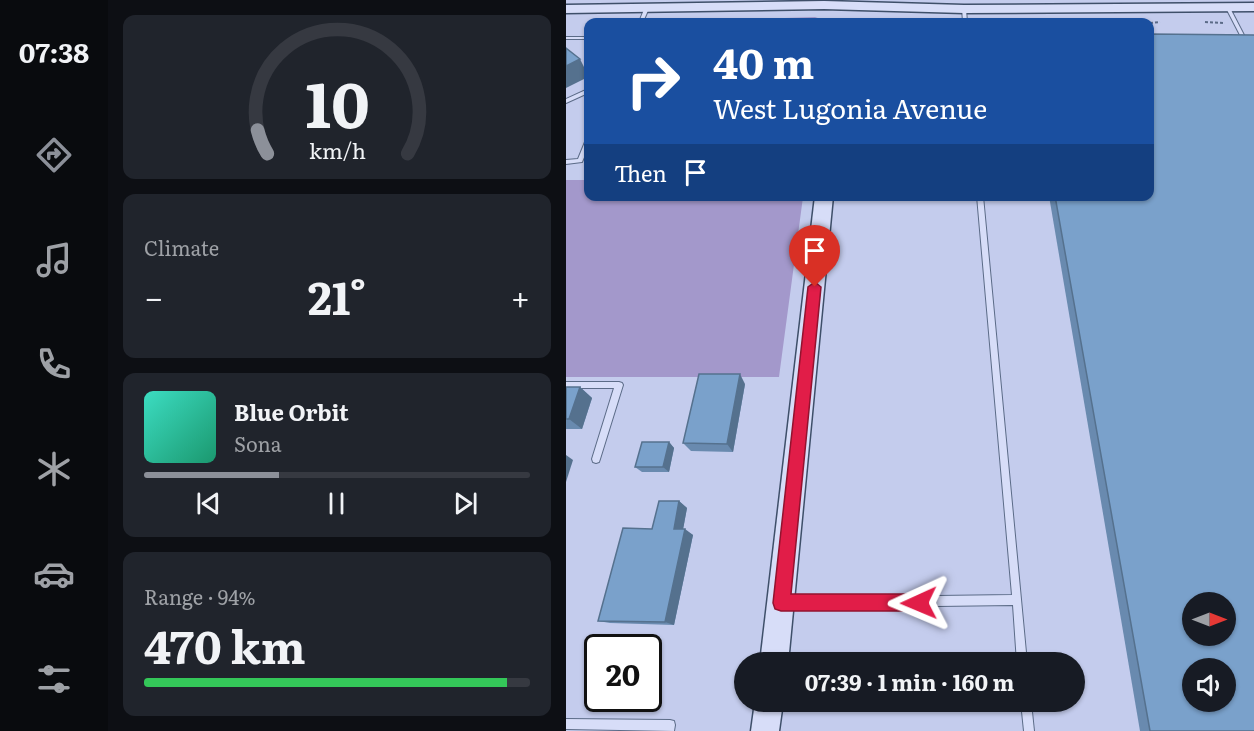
<!DOCTYPE html>
<html lang="en">
<head>
<meta charset="utf-8">
<style>
  body { margin:0; font-family:Literata,serif; background:#20242c; color:#f1f3f6; height:100vh; display:flex; flex-direction:column; font-size:22px; white-space:nowrap }
  * { box-sizing:border-box; margin:0 }
  p { font-size:20px; color:#9ea1a6 }
  .icon { flex:none; width:33px; height:33px; fill:none; stroke:currentColor; stroke-width:2; stroke-linecap:round; stroke-linejoin:round }
  .map { position:relative; flex:1; overflow:hidden }
  .details { display:flex; flex-direction:column; gap:15px; padding:15px; background:#0d0f14; width:458px }
  .details>* { flex:none }
  .top-card { position:absolute; left:18px; top:18px; width:570px; height:183px; border-radius:12px; box-shadow:0 2px 4px #0004; background:#1a4fa0; color:#fff; overflow:hidden }
  .needle { width:39px; rotate:90deg }
  .fabs { position:absolute; left:616px; top:592px; display:grid; gap:12px }
  .fabs a { display:grid; place-items:center; width:54px; height:54px; border-radius:50%; background:#171b24; box-shadow:0 2px 4px #0004; font-size:30px }
  .speed { position:absolute; left:18px; top:634px; display:flex; gap:12px; font-size:30px; font-weight:700; text-align:center }
  .speed>* { display:grid; place-content:center; width:78px; height:78px; border-radius:50%; background:#171b24; box-shadow:0 2px 4px #0004; line-height:1 }
  .speed .limit { border:3px solid #111; border-radius:9px; background:#fff; color:#111 }
  .pin { position:absolute; display:grid; place-items:center; width:51px; height:51px; color:#fff; margin:-62px -26px; border-radius:50% 50% 50% 0; rotate:-45deg; box-shadow:0 0 6px #0007 }
  .pin .icon { rotate:45deg }
  .me { position:absolute; width:66px; margin:-33px; rotate:269deg; stroke-linejoin:round; filter:drop-shadow(0 0 4px #0008) }
  .turn { display:flex; align-items:center; gap:21px; height:126px; padding:0 30px; font-size:27px }
  .turn .icon { width:78px; height:78px; stroke-width:2.5 }
  .turn b { display:block; font-size:42px; line-height:51px }
  .then { display:flex; align-items:center; height:57px; padding:0 30px; background:#0003; gap:12px; font-size:22px }
  .big { font-size:45px; font-weight:700; line-height:1.1 }
  .details .tile { flex:1; display:flex; flex-direction:column; justify-content:center; gap:9px; min-width:0; padding:0 21px; border-radius:12px; background:#20242c }
  .details .dial { align-items:center; gap:0 }
  .dial svg { height:156px; overflow:visible; fill:none; stroke:#363941; stroke-width:7; stroke-linecap:round; text-anchor:middle }
  .dial text { fill:#f1f3f6; stroke:none }
  .song { display:flex; align-items:center; gap:18px }
  .cover { width:72px; height:72px; border-radius:9px; background:linear-gradient(135deg,hsl(170 70% 55%),hsl(160 70% 35%)) }
  .played { height:6px; border-radius:3px; background:linear-gradient(90deg,#8c9099 35%,#363941 35%) }
  .keys { display:flex; justify-content:space-around; direction:ltr }
  .heat { display:flex; justify-content:space-between; align-items:center; font-size:33px; direction:ltr }
  .charge { height:9px; border-radius:4px; background:linear-gradient(90deg,#34c759 94%,#363941 0) }
  .trip { position:absolute; left:168px; top:652px; width:351px; height:60px; border-radius:30px; background:#171b24; box-shadow:0 2px 4px #0004; font-weight:700; line-height:60px; text-align:center }
  main { display:flex; flex:1; min-height:0 }
  .tab-bar { display:flex; flex-direction:column; width:108px; justify-content:space-around; align-items:center; background:#090b0e; color:#9ea1a6 }
  .tab-bar .icon { width:42px; height:42px }
  .tab-bar .current { color:#8c9099 }
  .tab-bar b { font-size:27px; color:#f1f3f6 }
  .map>svg:first-child { display:block }
  .green { fill:#a398cb }
  .lines { fill:none; stroke-linecap:round; stroke-linejoin:round }
  .lane-casing { stroke:#5b6b87; stroke-width:2 }
  .secondary-casing { stroke:#3e4f69; stroke-width:3 }
  .path { stroke:#5b6b87; stroke-width:2; stroke-dasharray:3 2; stroke-linecap:butt }
  .lane { fill:#d7ddf8; fill-rule:evenodd }
  .secondary { fill:#d7ddf8; fill-rule:evenodd }
  .wall { fill:#698aaf }
  .shaded-wall { fill:#55718e }
  .building { fill:#7aa1cb; stroke:#55718e; stroke-width:1.5; fill-rule:evenodd }
  .route { fill:#e11d48; stroke:#92132f; stroke-width:1.5 }
</style>
</head>
<body>
<main>
<nav class="tab-bar">
<b>07:38</b>
<svg class="icon current" aria-label="directions" viewBox="0 0 24 24"><path d="M12 3l9 9-9 9-9-9zM9 14v-3h6M13 9l2 2-2 2"/></svg>
<svg class="icon" aria-label="music" viewBox="0 0 24 24"><path d="M9 18V5l10-2v13"/><circle cx="6" cy="18" r="3"/><circle cx="16" cy="16" r="3"/></svg>
<svg class="icon" aria-label="phone" viewBox="0 0 24 24"><path d="M5 4h4l2 5-3 2q2 4 5 5l2-3 5 2v4C11 20 4 13 5 4z"/></svg>
<svg class="icon" aria-label="climate" viewBox="0 0 24 24"><path d="M12 3v18M4 7l16 10M4 17L20 7"/></svg>
<svg class="icon" aria-label="car" viewBox="0 0 24 24"><path d="M5 17H2v-5l4-1 3-4h7l3 4 3 1v5h-3M9 17h6M6 11h13"/><circle cx="7" cy="17" r="2"/><circle cx="17" cy="17" r="2"/></svg>
<svg class="icon" aria-label="filters" viewBox="0 0 24 24"><path d="M4 7h16M4 17h16"/><circle cx="9" cy="7" r="2"/><circle cx="15" cy="17" r="2"/></svg>
</nav>
<section class="details">
<div class="tile dial"><svg viewBox="0 0 100 80">
<path d="M14 69A42 42 0 1 1 86 69"/>
<path d="M14 69A42 42 0 0 1 9 57" stroke="#8c9099"/>
<text x="50" y="56" font-size="32" font-weight="700">10</text>
<text x="50" y="72" font-size="11">km/h</text>
</svg></div>
<div class="tile"><p>Climate</p>
<div class="heat"><a>−</a><b class="big">21°</b><a>+</a></div>
</div>
<div class="tile">
<div class="song"><i class="cover"></i><div><b>Blue Orbit</b><p>Sona</p></div></div>
<div class="played"></div>
<div class="keys"><svg class="icon" aria-label="previous" viewBox="0 0 24 24"><path d="M18 5L8 12l10 7zM5 5v14"/></svg><svg class="icon" aria-label="pause" viewBox="0 0 24 24"><path d="M8 5v14M16 5v14"/></svg><svg class="icon" aria-label="next" viewBox="0 0 24 24"><path d="M6 5l10 7-10 7zM19 5v14"/></svg></div>
</div>
<div class="tile"><p>Range · 94%</p><b class="big">470 km</b><div class="charge"></div></div>
</section>
<div class="map">
<svg width="689" height="731" viewBox="0 0 689 731">
  <rect width="100%" height="100%" fill="#c4cced"/>
  <g class="green">
    <path d="M 249,17 L 260,21 L 259,22 L 93,22 Z"/>
    <path d="M 0,180 L 22,180 L 22,196 L 237,197 L 213,377 L 0,377 Z"/>
  </g>
  <g class="lines">
    <defs>
      <g id="lane">
        <path d="M 79,7 L 83,8 L 77,22 L 73,22 Z"/>
        <path d="M 660,7 L 664,8 L 679,37 L 679,38 L 675,37 L 660,8 Z"/>
        <path d="M 396,8 L 400,9 L 401,22 L 397,22 Z"/>
        <rect x="0" y="37" width="22" height="2"/>
        <path d="M 22,89 L 22,93 L 0,103 L 0,99 Z"/>
        <path d="M 22,140 L 22,148 L 16,162 L 0,164 L 0,160 L 12,159 L 19,142 Z"/>
        <path d="M 411,196 L 417,196 L 461,663 L 451,663 L 447,605 L 220,608 L 217,606 L 215,603 L 217,600 L 220,598 L 446,595 Z"/>
        <path d="M 0,382 L 53,382 L 56,383 L 57,385 L 34,459 L 33,462 L 30,463 L 27,462 L 26,459 L 48,388 L 0,388 Z"/>
        <path d="M 455,702 L 465,702 L 468,731 L 458,731 Z"/>
        <path d="M 0,719 L 104,720 L 108,721 L 109,725 L 108,731 L 0,729 Z"/>
      </g>
      <g id="secondary">
        <path d="M 258,1 L 398,5 L 689,3 L 689,11 L 398,13 L 258,9 L 0,13 L 0,5 Z"/>
        <path d="M 249,196 L 267,196 L 222,663 L 194,663 Z"/>
        <path d="M 189,702 L 217,702 L 213,731 L 185,731 Z"/>
      </g>
    </defs>
    <use href="#lane" class="lane-casing"/>
    <use href="#secondary" class="secondary-casing"/>
    <g class="path">
      <path d="M 301,22 L 310,22"/>
      <path d="M 318,22 L 331,22"/>
      <path d="M 639,22 L 659,23"/>
      <path d="M 584,23 L 594,22"/>
    </g>
    <use href="#lane" class="lane"/>
    <use href="#secondary" class="secondary"/>
  </g>
  <g class="wall">
    <path d="M 483,196 L 584,196 L 689,731 L 574,731 Z"/>
    <path d="M 179,384 L 167,452 L 125,451 L 117,443 Z"/>
    <path d="M 0,387 L 14,387 L 26,398 L 16,429 L 0,429 Z"/>
    <path d="M 103,442 L 108,448 L 103,472 L 76,472 L 69,467 Z"/>
    <path d="M 113,501 L 121,508 L 117,529 L 127,535 L 108,625 L 44,623 L 32,621 L 86,529 Z"/>
  </g>
  <g class="shaded-wall">
    <path d="M 14,59 L 22,75 L 22,77 L 0,88 L 0,66 Z"/>
    <path d="M 174,374 L 179,384 L 167,452 L 161,444 Z"/>
    <path d="M 14,387 L 26,398 L 16,429 L 3,419 Z"/>
    <path d="M 103,442 L 108,448 L 103,472 L 97,467 Z"/>
    <path d="M 0,455 L 7,460 L 0,482 Z"/>
    <path d="M 113,501 L 121,508 L 116,535 L 108,529 Z"/>
    <path d="M 119,529 L 127,535 L 108,625 L 99,622 Z"/>
  </g>
  <g class="building">
    <path d="M 584,34 L 689,35 L 689,731 L 584,731 L 489,196 L 584,196 ZM 627,603 L 660,603 L 660,636 L 627,636 ZM 627,669 L 660,669 L 660,702 L 627,702 Z"/>
    <path d="M 0,48 L 14,59 L 0,66 Z"/>
    <path d="M 133,374 L 174,374 L 161,444 L 117,443 Z"/>
    <path d="M 0,387 L 14,387 L 3,419 L 0,419 Z"/>
    <path d="M 76,442 L 103,442 L 97,467 L 69,467 Z"/>
    <path d="M 93,501 L 113,501 L 108,529 L 119,529 L 99,622 L 32,621 L 57,528 L 86,529 Z"/>
  </g>
  <path class="route" d="M 249,282 L 255,287 L 225,594 L 353,594 L 359,597 L 362,603 L 359,609 L 353,611 L 215,611 L 209,609 L 207,603 L 242,287 Z"/>
</svg>
<div class="fabs">
<a><svg class="needle" viewBox="-14 -14 28 28"><path d="M0-13l5 13h-10z" fill="#e53935"/><path d="M0 13l5-13h-10z" fill="#9ea1a6"/></svg></a>
<a><svg class="icon" aria-label="sound" viewBox="0 0 24 24"><path d="M4 9h4l5-4v14l-5-4H4zM17 9q2 3 0 6"/></svg></a>
</div>
<div class="speed"><div class="limit">20</div></div>
<div class="pin" style="left:249px;top:287px;background:#d93025"><svg class="icon" aria-label="arrive" viewBox="0 0 24 24"><path d="M6 21V4h12l-3 4 3 4H6"/></svg></div>
<svg class="me" style="left:353px;top:603px" viewBox="-20 -20 40 40"><path d="M0-17L14 15 0 8-14 15z" fill="#e11d48" stroke="#fff" stroke-width="4"/></svg>
<div class="trip">07:39 · 1 min · 160 m</div>
<div class="top-card">
<div class="turn"><svg class="icon" aria-label="right" viewBox="0 0 24 24"><path d="M7 20v-9h11M14 6l5 5-5 5"/></svg><div><b>40 m</b>West Lugonia Avenue</div></div>
<div class="then">Then<svg class="icon" aria-label="arrive" viewBox="0 0 24 24"><path d="M6 21V4h12l-3 4 3 4H6"/></svg></div>
</div>
</div>
</main>
</body>
</html>
